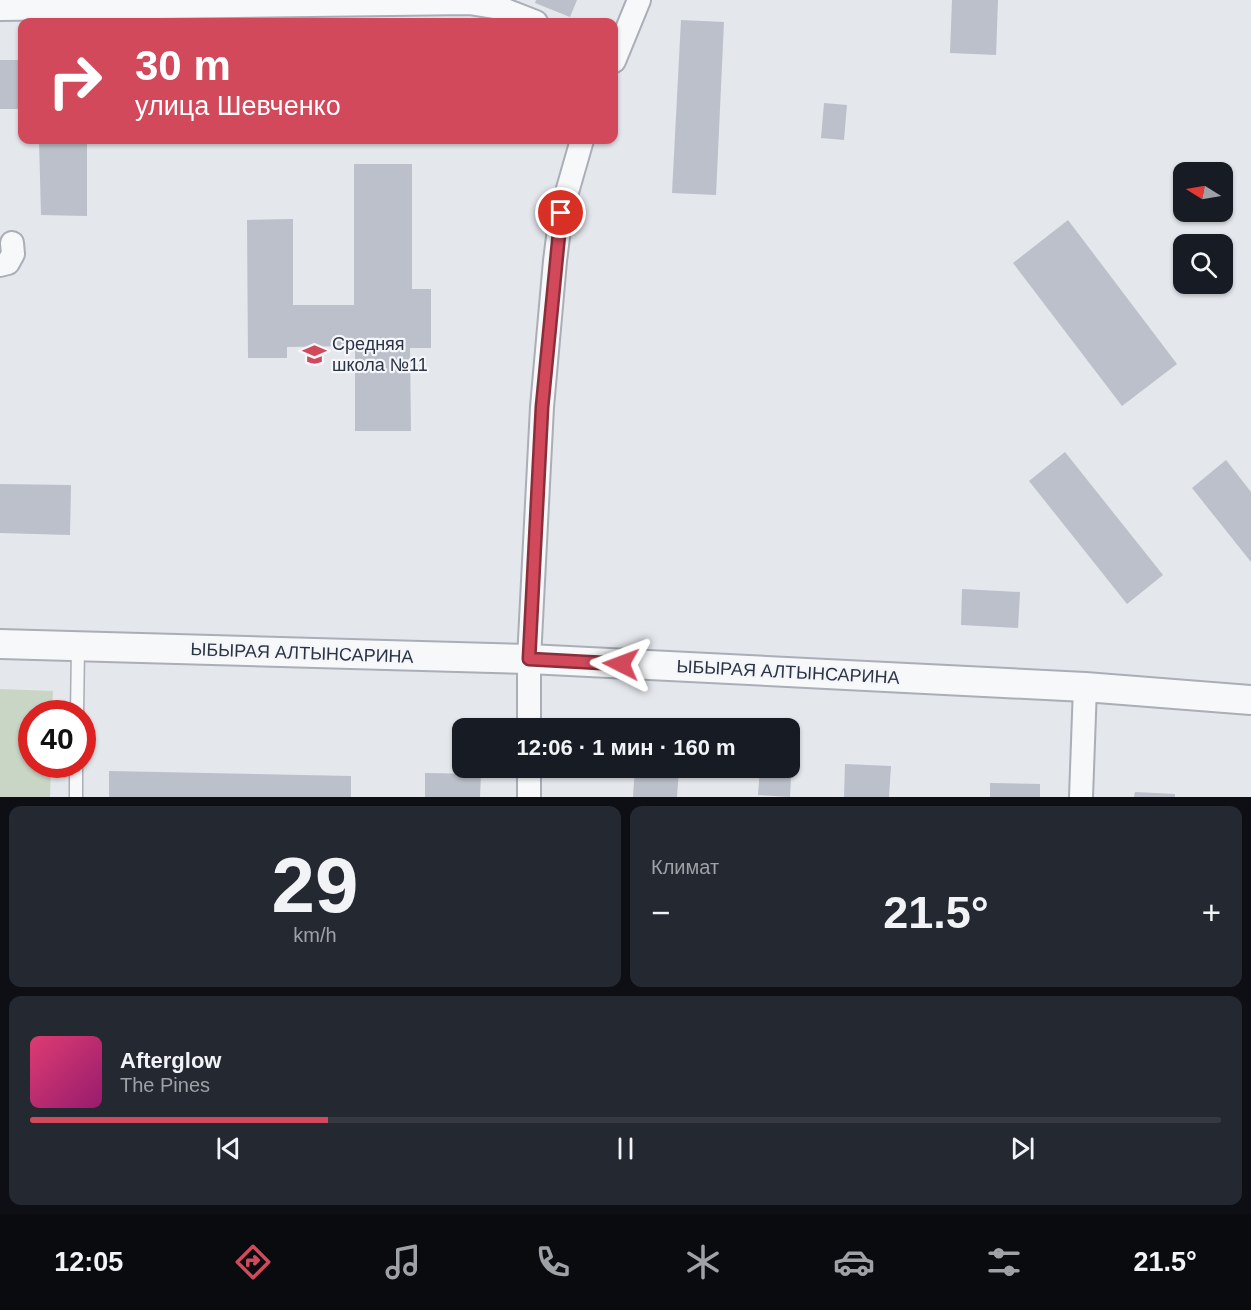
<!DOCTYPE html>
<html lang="ru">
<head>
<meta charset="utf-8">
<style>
  body { margin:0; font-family:Helvetica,sans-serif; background:#242831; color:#f1f3f6; height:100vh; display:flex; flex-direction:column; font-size:22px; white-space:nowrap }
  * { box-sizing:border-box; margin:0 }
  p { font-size:20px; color:#9ea1a6 }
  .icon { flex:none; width:33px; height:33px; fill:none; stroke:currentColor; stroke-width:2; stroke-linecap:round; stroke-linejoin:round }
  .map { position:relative; height:797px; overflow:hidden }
  .sheet { display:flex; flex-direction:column; gap:9px; padding:9px; background:#0d0f14; flex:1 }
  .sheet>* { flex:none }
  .banner { position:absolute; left:18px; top:18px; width:600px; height:126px; border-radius:12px; box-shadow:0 2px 4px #0004; background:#d1495b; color:#fff; overflow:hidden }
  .needle { width:39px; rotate:281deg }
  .buttons { position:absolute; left:1173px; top:162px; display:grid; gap:12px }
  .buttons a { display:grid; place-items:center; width:60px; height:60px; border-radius:12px; background:#171b24; box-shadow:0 2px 4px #0004; font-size:30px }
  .speed { position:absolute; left:18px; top:700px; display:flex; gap:12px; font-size:30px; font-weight:700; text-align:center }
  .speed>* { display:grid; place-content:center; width:78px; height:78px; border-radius:50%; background:#171b24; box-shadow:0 2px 4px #0004; line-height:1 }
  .speed .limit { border:9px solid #d22; background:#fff; color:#111 }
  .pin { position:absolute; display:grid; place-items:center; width:51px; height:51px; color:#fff; margin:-26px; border:3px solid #fff; border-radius:50%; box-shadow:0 2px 6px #0007 }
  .me { position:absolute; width:66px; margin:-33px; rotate:273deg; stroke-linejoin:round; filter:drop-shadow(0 0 4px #0008) }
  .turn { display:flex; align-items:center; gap:21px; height:126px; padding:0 18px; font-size:27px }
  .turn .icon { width:78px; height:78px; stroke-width:2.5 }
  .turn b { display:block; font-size:42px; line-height:51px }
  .big { font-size:45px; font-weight:700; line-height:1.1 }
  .sheet .widget { flex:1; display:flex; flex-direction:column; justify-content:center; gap:9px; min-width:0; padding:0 21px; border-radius:12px; background:#242831 }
  .sheet .dial { align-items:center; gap:0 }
  .dial b { font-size:78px; line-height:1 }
  .song { display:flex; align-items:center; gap:18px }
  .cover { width:72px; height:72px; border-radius:9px; background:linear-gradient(135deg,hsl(340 70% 55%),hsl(320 70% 35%)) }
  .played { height:6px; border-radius:3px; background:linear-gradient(90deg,#d1495b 25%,#363941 25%) }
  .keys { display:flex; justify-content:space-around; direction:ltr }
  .heat { display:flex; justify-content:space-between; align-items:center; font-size:33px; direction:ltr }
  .sheet .tiles { flex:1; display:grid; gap:9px; grid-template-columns:1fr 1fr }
  .widget:last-child { grid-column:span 2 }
  .trip { position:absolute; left:452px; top:718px; width:348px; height:60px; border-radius:12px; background:#171b24; box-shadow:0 2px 4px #0004; font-weight:700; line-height:60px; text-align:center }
  .menu { display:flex; height:96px; justify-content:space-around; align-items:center; background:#090b0e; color:#9ea1a6 }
  .menu .icon { width:42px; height:42px }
  .menu .selected { color:#d1495b }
  .menu b { font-size:27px; color:#f1f3f6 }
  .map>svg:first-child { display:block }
  .green { fill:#c9d6c5 }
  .building { fill:#bbc0ca }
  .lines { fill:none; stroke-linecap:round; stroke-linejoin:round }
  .service-casing { stroke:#a9aeb7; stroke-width:15 }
  .minor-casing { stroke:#a9aeb7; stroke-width:26 }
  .tertiary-casing { stroke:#a9aeb7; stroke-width:32 }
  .service { stroke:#f7f8fa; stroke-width:12 }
  .minor { stroke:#f7f8fa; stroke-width:22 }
  .tertiary { stroke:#f7f8fa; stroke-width:28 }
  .route-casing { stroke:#882f3b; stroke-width:15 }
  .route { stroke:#d1495b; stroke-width:10 }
  .labels { text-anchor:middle; stroke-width:4.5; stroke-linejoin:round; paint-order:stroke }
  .poi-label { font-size:18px; fill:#2b3445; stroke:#f4f6f9; text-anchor:start }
  .street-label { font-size:18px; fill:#2b3445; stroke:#f4f6f9 }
</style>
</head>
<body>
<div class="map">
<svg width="1251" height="797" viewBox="0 0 1251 797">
  <rect width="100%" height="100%" fill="#e4e7ec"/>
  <path class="green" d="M 0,689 L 53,691 L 52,714 L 32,714 L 32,765 L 51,765 L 50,797 L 0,797 Z"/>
  <g class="building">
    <path d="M 536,0 L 577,0 L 570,17 L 535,3 Z"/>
    <path d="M 952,0 L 998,0 L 996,55 L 950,53 Z"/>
    <path d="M 681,20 L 724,22 L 716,195 L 672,193 Z"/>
    <rect x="0" y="60" width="22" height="49"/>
    <path d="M 824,103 L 847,105 L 844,140 L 821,138 Z"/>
    <path d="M 39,140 L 87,140 L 87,216 L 41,215 Z"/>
    <path d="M 354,164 L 412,164 L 412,289 L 431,289 L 431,348 L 410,348 L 411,431 L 355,431 L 355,346 L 287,347 L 287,358 L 248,358 L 247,220 L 293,219 L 293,305 L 354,305 Z"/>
    <path d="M 1068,220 L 1177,364 L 1122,406 L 1013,263 Z"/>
    <path d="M 1065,452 L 1163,575 L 1127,604 L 1029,481 Z"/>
    <path d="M 1226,460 L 1251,492 L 1251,562 L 1192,488 Z"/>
    <path d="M 0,484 L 71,485 L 70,535 L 0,533 Z"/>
    <path d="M 962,589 L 1020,592 L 1018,628 L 961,625 Z"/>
    <path d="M 789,757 L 792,757 L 790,797 L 758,795 L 760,768 L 789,768 Z"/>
    <path d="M 845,764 L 891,766 L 889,797 L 844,797 Z"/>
    <path d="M 635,768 L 679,770 L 677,797 L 633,797 Z"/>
    <path d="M 109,771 L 351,776 L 351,797 L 109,797 Z"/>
    <path d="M 425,773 L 481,774 L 480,797 L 425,797 Z"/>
    <path d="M 990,783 L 1040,784 L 1040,797 L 990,797 Z"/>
    <path d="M 1135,792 L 1175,794 L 1175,797 L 1134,797 Z"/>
  </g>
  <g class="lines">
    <defs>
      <g id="service">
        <path d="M 77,714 L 78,647"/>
        <path d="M 76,797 L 76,765"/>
      </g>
      <g id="minor">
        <path d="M 0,9 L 469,3 L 500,8 L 536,22"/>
        <path d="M 614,61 L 639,0"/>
        <path d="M 0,265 L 8,263 L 13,254 L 12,243"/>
        <path d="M 529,729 L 529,659 L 542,407 L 555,261 L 561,213 L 582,140"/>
        <path d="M 529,768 L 529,797"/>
        <path d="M 1081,797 L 1085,687"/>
      </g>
      <path id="tertiary" d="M 0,644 L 529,659 L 1085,687 L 1251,700"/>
    </defs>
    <use href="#service" class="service-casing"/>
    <use href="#minor" class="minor-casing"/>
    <use href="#tertiary" class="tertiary-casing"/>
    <use href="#service" class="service"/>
    <use href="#minor" class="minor"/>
    <use href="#tertiary" class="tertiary"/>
  </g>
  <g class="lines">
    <defs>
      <path id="route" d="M 561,213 L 542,407 L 529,659 L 621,664"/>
    </defs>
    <use href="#route" class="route-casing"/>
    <use href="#route" class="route"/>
  </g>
  <defs>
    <symbol id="school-bare" viewBox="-9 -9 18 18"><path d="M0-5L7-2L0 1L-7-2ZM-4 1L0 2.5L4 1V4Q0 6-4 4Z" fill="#d1495b" stroke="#f4f6f9" stroke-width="2.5" paint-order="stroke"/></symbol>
  </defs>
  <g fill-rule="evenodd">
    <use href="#school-bare" x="298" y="338" width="33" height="33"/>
  </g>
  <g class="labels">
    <g class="poi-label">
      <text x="332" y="350">Средняя<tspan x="332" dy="21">школа №11</tspan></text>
    </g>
    <g class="street-label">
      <text transform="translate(302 653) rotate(2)" y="6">ЫБЫРАЯ АЛТЫНСАРИНА</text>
      <text transform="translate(788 672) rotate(3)" y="6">ЫБЫРАЯ АЛТЫНСАРИНА</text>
    </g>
  </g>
</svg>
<div class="buttons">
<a><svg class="needle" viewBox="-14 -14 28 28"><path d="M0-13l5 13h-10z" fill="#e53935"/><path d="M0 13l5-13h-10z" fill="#9ea1a6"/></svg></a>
<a><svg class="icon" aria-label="search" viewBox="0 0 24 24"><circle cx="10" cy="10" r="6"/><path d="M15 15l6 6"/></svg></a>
</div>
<div class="speed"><div class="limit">40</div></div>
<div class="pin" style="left:561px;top:213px;background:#d93025"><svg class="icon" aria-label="arrive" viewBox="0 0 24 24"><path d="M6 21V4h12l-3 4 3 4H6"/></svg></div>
<svg class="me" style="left:621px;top:664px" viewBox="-20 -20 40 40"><path d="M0-17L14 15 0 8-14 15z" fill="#d1495b" stroke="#fff" stroke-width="4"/></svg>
<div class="trip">12:06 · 1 мин · 160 m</div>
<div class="banner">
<div class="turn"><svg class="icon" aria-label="right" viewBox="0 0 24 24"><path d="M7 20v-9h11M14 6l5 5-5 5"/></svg><div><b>30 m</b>улица Шевченко</div></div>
</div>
</div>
<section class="sheet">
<div class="tiles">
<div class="widget dial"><b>29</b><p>km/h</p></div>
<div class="widget"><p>Климат</p>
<div class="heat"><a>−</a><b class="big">21.5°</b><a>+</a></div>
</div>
<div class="widget">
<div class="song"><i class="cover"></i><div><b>Afterglow</b><p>The Pines</p></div></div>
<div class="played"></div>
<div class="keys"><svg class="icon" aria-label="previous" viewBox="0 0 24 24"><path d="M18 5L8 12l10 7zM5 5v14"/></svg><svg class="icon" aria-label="pause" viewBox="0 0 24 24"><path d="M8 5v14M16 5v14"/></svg><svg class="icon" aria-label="next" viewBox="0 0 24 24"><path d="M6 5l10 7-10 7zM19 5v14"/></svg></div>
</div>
</div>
</section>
<nav class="menu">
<b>12:05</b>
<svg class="icon selected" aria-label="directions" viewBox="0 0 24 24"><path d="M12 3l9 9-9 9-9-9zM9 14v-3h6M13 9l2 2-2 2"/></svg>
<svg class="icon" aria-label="music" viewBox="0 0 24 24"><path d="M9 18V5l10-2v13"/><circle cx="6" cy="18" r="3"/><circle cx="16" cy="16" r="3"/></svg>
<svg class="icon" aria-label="phone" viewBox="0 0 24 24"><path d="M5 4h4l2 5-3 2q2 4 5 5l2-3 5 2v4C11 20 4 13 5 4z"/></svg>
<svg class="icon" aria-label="climate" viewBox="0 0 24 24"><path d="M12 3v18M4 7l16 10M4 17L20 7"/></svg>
<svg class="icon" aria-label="car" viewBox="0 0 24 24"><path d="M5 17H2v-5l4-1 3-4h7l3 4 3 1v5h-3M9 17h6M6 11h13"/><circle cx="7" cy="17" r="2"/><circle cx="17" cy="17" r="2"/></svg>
<svg class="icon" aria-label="filters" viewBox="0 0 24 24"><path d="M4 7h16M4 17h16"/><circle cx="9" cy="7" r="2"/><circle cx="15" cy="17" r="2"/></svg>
<b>21.5°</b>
</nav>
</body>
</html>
